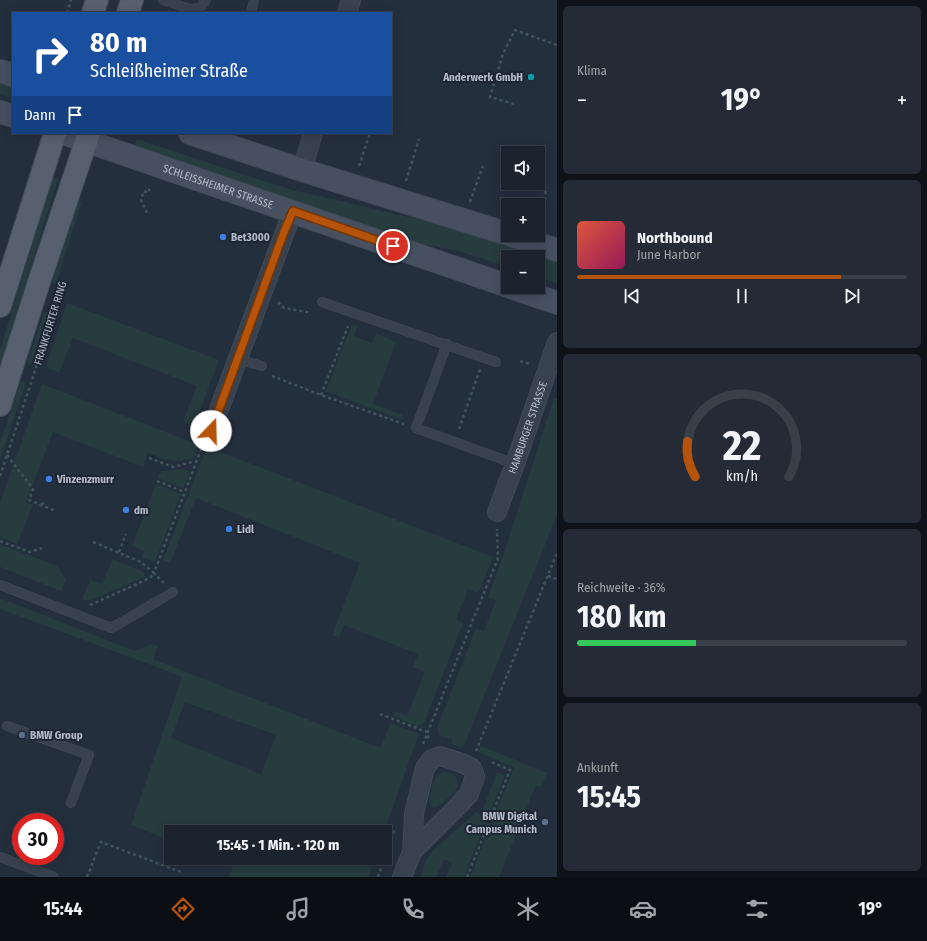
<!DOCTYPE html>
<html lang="de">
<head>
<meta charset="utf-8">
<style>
  body { margin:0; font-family:"Fira Sans Condensed",sans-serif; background:#242b36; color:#f1f3f6; height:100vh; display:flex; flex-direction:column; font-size:15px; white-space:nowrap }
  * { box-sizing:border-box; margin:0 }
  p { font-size:13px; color:#a0a4aa }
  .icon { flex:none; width:22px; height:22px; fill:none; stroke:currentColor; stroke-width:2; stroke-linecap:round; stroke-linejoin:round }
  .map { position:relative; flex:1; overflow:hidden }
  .sheet { display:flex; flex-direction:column; gap:6px; padding:6px; background:#0f1319; width:370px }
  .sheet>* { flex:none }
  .banner { position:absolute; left:12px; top:12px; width:380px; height:122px; border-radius:0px; box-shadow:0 2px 10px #0003,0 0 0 1px #39404a; background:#1a4fa0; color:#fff; overflow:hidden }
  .controls { position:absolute; left:501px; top:146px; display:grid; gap:8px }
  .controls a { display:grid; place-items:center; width:44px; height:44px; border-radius:0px; background:#1b232e; box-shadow:0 2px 10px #0003,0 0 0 1px #39404a; font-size:20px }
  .speed { position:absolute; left:12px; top:813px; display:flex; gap:8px; font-size:20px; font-weight:700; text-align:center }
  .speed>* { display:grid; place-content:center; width:52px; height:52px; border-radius:50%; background:#1b232e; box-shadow:0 2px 10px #0003,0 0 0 1px #39404a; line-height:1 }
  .speed .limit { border:6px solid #d22; background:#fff; color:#111 }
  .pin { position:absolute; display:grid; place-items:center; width:34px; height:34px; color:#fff; margin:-17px; border:2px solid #fff; border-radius:50%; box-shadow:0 1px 4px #0007 }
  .me { position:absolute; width:44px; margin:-22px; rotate:21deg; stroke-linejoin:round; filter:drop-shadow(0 0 3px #0008) }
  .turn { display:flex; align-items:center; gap:14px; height:84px; padding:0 12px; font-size:18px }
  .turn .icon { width:52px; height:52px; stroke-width:2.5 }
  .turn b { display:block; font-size:28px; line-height:34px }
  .then { display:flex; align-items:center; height:38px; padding:0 12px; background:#0003; gap:8px; font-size:15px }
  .big { font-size:30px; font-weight:700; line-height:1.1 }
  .sheet .card { flex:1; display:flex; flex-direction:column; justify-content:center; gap:6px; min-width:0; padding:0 14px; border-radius:6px; background:#242b36 }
  .sheet .dial { align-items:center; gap:0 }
  .dial svg { height:104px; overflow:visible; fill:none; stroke:#39404a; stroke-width:7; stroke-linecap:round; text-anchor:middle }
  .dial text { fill:#f1f3f6; stroke:none }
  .song { display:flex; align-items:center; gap:12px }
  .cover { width:48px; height:48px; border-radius:6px; background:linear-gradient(135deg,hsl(10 70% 55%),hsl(330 70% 35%)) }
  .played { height:4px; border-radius:2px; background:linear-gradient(90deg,#b45309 80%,#39404a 80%) }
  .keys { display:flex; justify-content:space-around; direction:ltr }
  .heat { display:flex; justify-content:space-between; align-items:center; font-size:22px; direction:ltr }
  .charge { height:6px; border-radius:3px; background:linear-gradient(90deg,#34c759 36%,#39404a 0) }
  .trip { position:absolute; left:164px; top:825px; width:228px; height:40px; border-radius:0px; background:#1b232e; box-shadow:0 2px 10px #0003,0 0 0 1px #39404a; font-weight:700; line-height:40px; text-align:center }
  .tab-bar { display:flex; height:64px; justify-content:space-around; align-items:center; background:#0b0e12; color:#a0a4aa }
  .tab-bar .icon { width:28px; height:28px }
  .tab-bar .active { color:#b45309 }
  .tab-bar b { font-size:18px; color:#f1f3f6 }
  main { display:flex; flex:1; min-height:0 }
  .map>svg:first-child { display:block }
  .green { fill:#263c3f; fill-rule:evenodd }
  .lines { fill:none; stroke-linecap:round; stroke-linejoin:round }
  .service-casing { stroke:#414a57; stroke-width:10 }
  .minor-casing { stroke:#414a57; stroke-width:20 }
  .secondary-casing { stroke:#414a57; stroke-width:24 }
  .primary-casing { stroke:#414a57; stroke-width:24 }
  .path { stroke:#3f5557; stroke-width:2.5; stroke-dasharray:3 3; stroke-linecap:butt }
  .service { stroke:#38414e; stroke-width:9 }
  .minor { stroke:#38414e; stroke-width:18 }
  .secondary { stroke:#465061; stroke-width:22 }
  .primary { stroke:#56606e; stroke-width:22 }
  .route-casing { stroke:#753606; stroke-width:10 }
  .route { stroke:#b45309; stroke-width:7 }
  .culture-dot { fill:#0f9aa8; stroke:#1d2633; stroke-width:1.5 }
  .shop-dot { fill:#3f7fe0; stroke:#1d2633; stroke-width:1.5 }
  .service-dot { fill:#5c6f8a; stroke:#1d2633; stroke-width:1.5 }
  .labels { text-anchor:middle; stroke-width:4; stroke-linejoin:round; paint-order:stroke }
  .poi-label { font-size:11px; font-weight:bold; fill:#b4bcc9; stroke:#1d2633; text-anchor:start }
  .street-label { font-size:11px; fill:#b4bcc9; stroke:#1d2633 }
</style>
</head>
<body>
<main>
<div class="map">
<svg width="557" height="877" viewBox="0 0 557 877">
  <rect width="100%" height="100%" fill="#242f3e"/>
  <g class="green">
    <path d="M 0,79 L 13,82 L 13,99 L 0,94 Z"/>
    <path d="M 137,139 L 248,176 L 296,191 L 341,201 L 381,211 L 451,226 L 557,262 L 557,283 L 555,283 L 538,277 L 538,257 L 508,257 L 508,267 C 478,257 452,248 421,244 L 134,148 Z"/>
    <path d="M 53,178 L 58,179 L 0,366 L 0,350 Z"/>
    <path d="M 77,201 L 81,203 L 56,284 L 52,283 Z"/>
    <path d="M 67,303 L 219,360 L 194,426 L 183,422 L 197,386 L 73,338 L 59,373 L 46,367 Z"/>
    <path d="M 44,312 L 48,313 L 31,365 L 27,364 Z"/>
    <path d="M 352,324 L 358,326 L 354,336 L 372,343 L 376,333 L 396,342 L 373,404 L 403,415 L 402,420 L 326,391 Z"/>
    <path d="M 21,381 L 26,382 L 0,460 L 0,443 Z"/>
    <path d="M 42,384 L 199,445 L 194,458 L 176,461 L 164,459 L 148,453 L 143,467 L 53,432 L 26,502 L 33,505 L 17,544 L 0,537 L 0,503 Z"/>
    <path d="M 554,398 L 557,399 L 557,515 L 463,748 L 451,744 L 453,740 L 439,735 L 437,728 L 476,628 L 484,631 L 496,600 L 488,597 L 502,559 Z"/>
    <path d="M 207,447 L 493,557 L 478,593 L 468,589 L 463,604 L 462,603 L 456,620 L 463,623 L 424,723 L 417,726 L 393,716 L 395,711 L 407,716 L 425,672 L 413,667 L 418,654 L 344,625 L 339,637 L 332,635 L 360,563 L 196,498 L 170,563 L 163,560 Z"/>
    <path d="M 183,469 L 190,472 L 183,488 L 158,478 L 161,471 L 165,471 Z"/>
    <path d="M 156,484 L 181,494 L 155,562 L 142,557 L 145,551 L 132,546 Z"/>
    <path d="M 0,544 L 57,566 L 66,580 L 61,591 L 0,567 Z"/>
    <path d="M 113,559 L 143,572 L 145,577 L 88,601 L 82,599 L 90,580 L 102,584 Z"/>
    <path d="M 0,598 L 135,651 L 152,644 L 158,646 L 153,659 L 380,748 L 391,723 L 419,734 L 384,832 L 202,832 L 200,831 L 200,832 L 171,832 L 171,834 L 168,833 L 164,838 L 131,825 L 182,677 L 154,666 L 0,609 ZM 185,702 L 276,735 L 261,774 L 171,738 Z"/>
    <path d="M 481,746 L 547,773 L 541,787 L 536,785 L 499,877 L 470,877 L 514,767 L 478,752 Z"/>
    <path d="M 444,772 C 453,772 458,777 458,786 C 456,792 451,796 446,800 C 442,804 430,814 429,801 C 429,799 430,795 431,792 C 432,788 432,783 434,780 C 436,776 440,773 444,772 Z"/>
    <path d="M 497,773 L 505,775 L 464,877 L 446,877 L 452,863 L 444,859 L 436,877 L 420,877 L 427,858 L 435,849 L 476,812 L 481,814 Z"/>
    <path d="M 231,858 L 375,858 L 368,877 L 229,877 L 235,860 Z"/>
  </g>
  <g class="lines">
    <defs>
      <g id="service">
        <path d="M 163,0 L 190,9 L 200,8 L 206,0"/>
        <path d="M 251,13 L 254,0"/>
        <path d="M 322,302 L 496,362"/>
        <path d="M 447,344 L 416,428 L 515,464"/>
        <path d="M 238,359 L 262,366"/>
        <path d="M 0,585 L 111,628 L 124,621 L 173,592"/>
        <path d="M 7,726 L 89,755 L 71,803"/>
        <path d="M 0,857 L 54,877"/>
      </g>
      <g id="minor">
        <path d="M 347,13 L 351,0"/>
        <path d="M 302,170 L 313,133"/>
        <path d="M 211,431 L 283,237 L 293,211"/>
        <path id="s1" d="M 497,512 L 515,464 L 557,342"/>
        <path d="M 402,877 L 412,852 L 414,814 L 425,768 L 432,759 L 440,756 L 462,763 L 472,768 L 475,776 L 469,794 L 461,803 L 412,852"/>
      </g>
      <g id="secondary">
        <path d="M 0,71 L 13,75"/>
        <path d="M 0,112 L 13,116"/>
        <path id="s2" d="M 63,133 L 508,286"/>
        <path d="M 190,133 L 302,170 L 508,234"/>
        <path d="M 511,235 L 557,250"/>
        <path d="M 510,287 L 557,303"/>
      </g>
      <g id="primary">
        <path d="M 93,13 L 97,0"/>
        <path d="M 128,13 L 132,0"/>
        <path d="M 0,306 L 55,133"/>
        <path d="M 0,405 L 38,285 L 89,133"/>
      </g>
    </defs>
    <use href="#service" class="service-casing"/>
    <use href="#minor" class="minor-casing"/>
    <use href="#secondary" class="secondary-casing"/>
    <use href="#primary" class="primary-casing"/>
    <g class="path">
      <path d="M 67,13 L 71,0"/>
      <path d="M 514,104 L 490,97 L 503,54 L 515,30 L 557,45"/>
      <path d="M 359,166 L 370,133"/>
      <path d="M 406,181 L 419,139"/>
      <path d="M 470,202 L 483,166"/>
      <path d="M 147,213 L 141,200 L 144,191 L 148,193 L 150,188"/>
      <path d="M 538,217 L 547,188"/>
      <path d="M 278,302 L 284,308 L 307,312 L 309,308"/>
      <path d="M 520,361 L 530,364"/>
      <path d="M 272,376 L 321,395 L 404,424"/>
      <path d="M 321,395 L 348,326"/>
      <path d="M 459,429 L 480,369"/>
      <path d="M 7,455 L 33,489 L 29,500 L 56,511"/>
      <path d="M 149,458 L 173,467 L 196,461"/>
      <path d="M 0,476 L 34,374 L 59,293"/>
      <path d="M 157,481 L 184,492"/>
      <path d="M 42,505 L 44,501"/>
      <path d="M 0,541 L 30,552 L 42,548"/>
      <path d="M 119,552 L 126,534"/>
      <path d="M 548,576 L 557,579"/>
      <path d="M 164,583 L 154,573 L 202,447"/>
      <path d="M 90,605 L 150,578 L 154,573 L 141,562 L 93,542"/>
      <path d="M 380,714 L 427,732 L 429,741"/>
      <path d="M 423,744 L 498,558 L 497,529"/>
      <path d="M 476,751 L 557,553"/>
      <path d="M 385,856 L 394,830"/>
      <path d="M 87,877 L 101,842 L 181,872"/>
      <path d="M 378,877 L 384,858"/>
      <path d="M 467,877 L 510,770 L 489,761"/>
    </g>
    <use href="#service" class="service"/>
    <use href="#minor" class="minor"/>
    <use href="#secondary" class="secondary"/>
    <use href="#primary" class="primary"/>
  </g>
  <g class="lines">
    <defs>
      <path id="route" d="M 211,431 L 284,232 L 293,211 L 393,246"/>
    </defs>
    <use href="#route" class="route-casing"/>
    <use href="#route" class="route"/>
  </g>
  <circle class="culture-dot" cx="531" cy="77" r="4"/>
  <g class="shop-dot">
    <circle cx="223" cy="237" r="4"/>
    <circle cx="49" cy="479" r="4"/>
    <circle cx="126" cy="510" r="4"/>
    <circle cx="229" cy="529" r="4"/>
  </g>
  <g class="service-dot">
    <circle cx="22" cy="735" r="4"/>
    <circle cx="545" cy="822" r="4"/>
  </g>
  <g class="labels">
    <g class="poi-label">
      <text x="523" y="81" text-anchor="end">Anderwerk GmbH</text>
      <text x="231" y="241">Bet3000</text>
      <text x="57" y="483">Vinzenzmurr</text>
      <text x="134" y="514">dm</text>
      <text x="237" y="533">Lidl</text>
      <text x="30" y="739">BMW Group</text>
      <text x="537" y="820" text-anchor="end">BMW Digital<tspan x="537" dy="13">Campus Munich</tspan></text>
    </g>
    <g class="street-label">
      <text dy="4" stroke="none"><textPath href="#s2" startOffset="164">SCHLEISSHEIMER STRASSE</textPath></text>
      <text transform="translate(50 323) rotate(-73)" y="4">FRANKFURTER RING</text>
      <text dy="4" stroke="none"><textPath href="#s1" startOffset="90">HAMBURGER STRASSE</textPath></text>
    </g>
  </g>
</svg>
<div class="controls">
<a><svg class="icon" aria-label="sound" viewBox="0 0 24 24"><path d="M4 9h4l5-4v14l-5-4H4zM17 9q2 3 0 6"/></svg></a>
<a>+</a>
<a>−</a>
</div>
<div class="speed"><div class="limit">30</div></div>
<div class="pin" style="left:393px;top:246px;background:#d93025"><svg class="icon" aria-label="arrive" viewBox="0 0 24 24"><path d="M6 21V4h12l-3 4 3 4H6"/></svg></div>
<svg class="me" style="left:211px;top:431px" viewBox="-20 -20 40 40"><circle r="19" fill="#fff"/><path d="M0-13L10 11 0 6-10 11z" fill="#b45309"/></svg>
<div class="trip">15:45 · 1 Min. · 120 m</div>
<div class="banner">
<div class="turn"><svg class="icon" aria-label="right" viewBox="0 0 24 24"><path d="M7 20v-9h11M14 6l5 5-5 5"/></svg><div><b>80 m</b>Schleißheimer Straße</div></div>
<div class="then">Dann<svg class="icon" aria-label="arrive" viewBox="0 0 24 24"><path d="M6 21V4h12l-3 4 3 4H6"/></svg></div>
</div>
</div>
<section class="sheet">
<div class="card"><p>Klima</p>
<div class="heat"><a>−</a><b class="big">19°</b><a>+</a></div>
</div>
<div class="card">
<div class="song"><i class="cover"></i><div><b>Northbound</b><p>June Harbor</p></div></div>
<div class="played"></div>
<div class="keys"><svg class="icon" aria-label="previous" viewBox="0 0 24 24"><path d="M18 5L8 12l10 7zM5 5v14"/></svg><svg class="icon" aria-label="pause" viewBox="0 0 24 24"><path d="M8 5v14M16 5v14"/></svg><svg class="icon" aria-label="next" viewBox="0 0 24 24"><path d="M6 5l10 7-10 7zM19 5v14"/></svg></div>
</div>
<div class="card dial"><svg viewBox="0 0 100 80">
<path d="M14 69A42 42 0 1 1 86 69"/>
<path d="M14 69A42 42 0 0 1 8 42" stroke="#b45309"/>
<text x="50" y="56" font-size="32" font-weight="700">22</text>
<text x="50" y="72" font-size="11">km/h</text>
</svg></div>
<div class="card"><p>Reichweite · 36%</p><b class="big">180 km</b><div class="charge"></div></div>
<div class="card"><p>Ankunft</p><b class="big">15:45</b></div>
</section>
</main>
<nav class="tab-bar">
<b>15:44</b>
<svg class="icon active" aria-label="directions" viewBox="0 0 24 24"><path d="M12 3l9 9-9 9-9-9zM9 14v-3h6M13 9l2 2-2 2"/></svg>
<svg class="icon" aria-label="music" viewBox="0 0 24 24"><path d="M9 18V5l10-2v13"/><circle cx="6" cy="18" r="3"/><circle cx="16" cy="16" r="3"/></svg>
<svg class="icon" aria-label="phone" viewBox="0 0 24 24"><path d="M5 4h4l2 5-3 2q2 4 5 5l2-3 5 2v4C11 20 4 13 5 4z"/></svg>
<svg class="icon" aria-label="climate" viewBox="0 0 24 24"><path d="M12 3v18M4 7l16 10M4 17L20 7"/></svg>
<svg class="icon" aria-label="car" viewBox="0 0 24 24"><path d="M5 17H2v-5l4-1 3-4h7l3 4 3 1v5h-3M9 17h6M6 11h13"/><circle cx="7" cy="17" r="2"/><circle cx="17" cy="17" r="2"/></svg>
<svg class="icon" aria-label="filters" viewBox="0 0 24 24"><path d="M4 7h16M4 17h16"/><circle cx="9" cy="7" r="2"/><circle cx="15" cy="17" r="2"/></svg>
<b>19°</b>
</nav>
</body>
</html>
